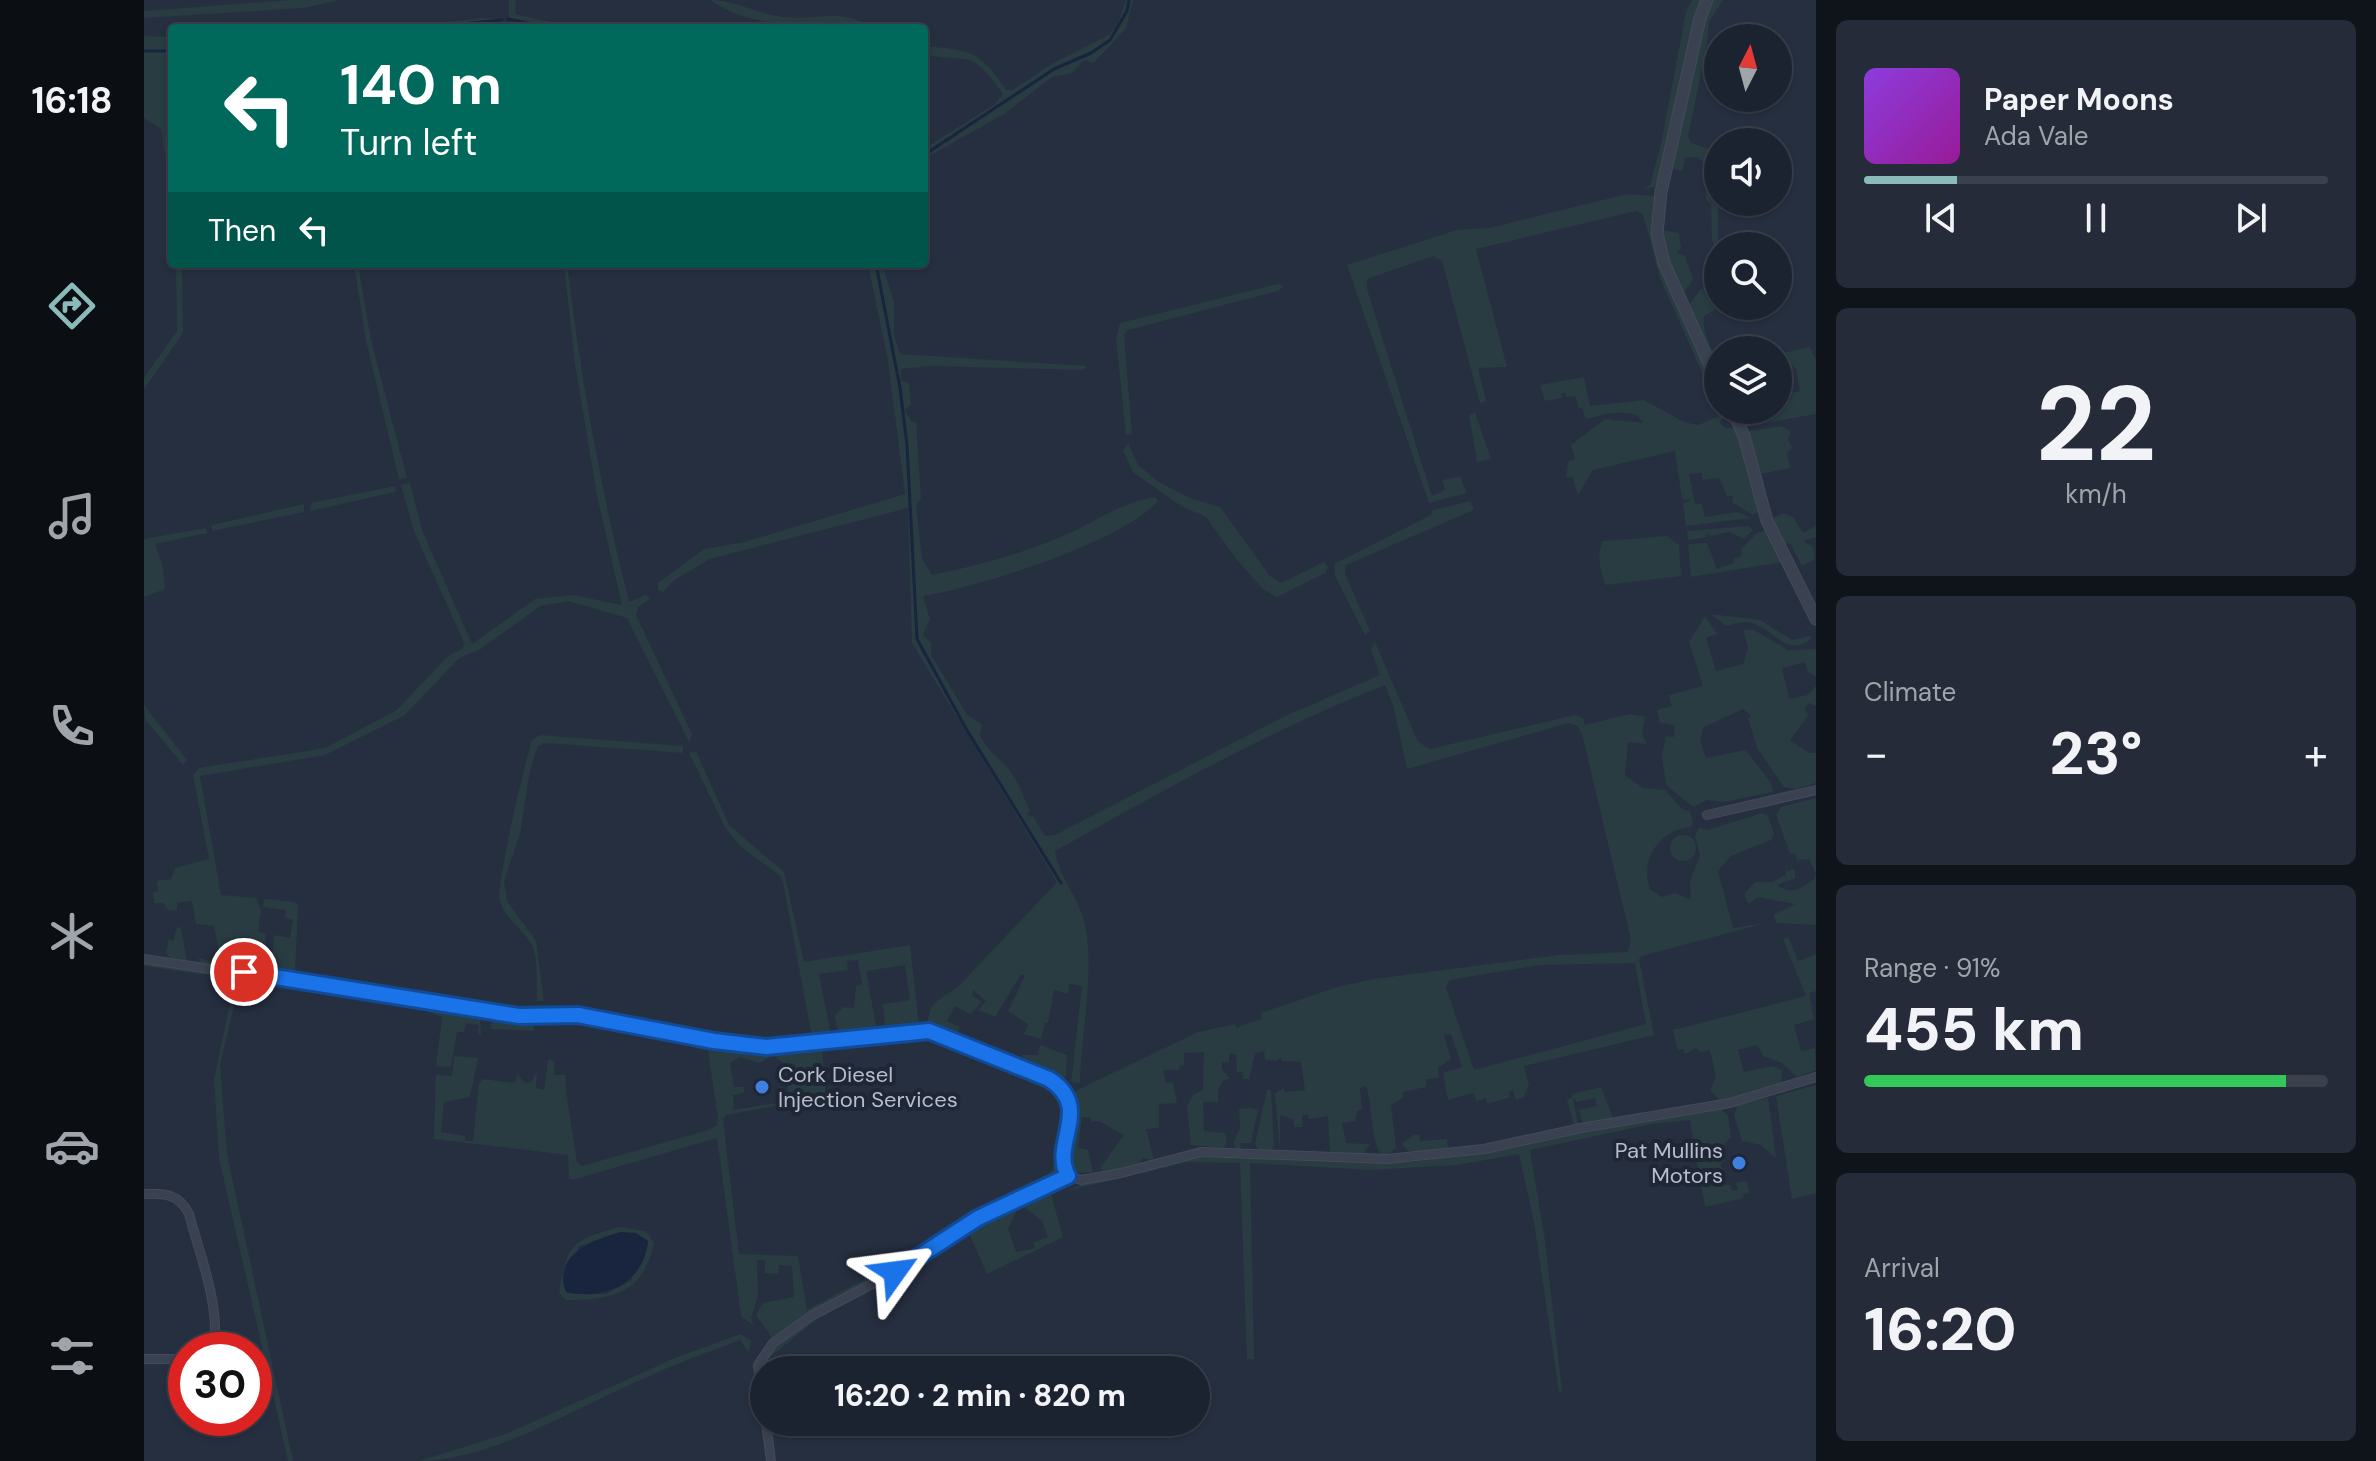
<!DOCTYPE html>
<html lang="en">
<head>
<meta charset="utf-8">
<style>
  body { margin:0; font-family:"DM Sans",sans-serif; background:#252b38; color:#f1f3f6; height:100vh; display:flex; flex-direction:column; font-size:30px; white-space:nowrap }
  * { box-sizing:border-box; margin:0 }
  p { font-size:26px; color:#a0a4ab }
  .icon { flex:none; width:44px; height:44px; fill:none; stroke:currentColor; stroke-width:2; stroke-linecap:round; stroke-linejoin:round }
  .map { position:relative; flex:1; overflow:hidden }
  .panel { display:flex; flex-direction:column; gap:20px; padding:20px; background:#0f131a; width:560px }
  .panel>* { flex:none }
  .guide { position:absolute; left:24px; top:24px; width:760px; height:244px; border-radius:8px; box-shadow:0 2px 6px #0004,0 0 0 2px #3a404c; background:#00695c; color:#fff; overflow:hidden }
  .needle { width:52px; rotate:6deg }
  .tools { position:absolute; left:1560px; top:24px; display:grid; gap:16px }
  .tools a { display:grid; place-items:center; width:88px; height:88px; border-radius:50%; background:#1c2330; box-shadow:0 2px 6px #0004,0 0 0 2px #3a404c; font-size:40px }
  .speed { position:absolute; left:24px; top:1332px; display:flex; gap:16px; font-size:40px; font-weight:700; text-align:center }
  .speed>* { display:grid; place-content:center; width:104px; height:104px; border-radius:50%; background:#1c2330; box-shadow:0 2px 6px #0004,0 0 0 2px #3a404c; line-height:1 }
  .speed .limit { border:12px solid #d22; background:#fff; color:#111 }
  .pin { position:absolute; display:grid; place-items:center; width:68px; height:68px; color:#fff; margin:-34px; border:4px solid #fff; border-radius:50%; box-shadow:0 2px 8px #0007 }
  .me { position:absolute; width:88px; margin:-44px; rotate:59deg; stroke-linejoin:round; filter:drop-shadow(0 0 6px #0008) }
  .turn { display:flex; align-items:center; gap:28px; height:168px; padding:0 40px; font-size:36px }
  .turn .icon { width:104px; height:104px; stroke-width:2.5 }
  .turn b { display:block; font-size:56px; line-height:68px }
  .then { display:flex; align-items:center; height:76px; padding:0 40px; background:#0003; gap:16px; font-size:30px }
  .big { font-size:60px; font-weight:800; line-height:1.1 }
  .panel .widget { flex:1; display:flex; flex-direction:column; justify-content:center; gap:12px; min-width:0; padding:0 28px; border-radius:12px; background:#252b38 }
  .panel .dial { align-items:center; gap:0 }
  .dial b { font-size:104px; line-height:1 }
  .song { display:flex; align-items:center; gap:24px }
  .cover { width:96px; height:96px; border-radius:12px; background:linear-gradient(135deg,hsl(270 70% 55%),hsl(300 70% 35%)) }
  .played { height:8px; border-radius:4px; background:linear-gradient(90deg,#8bbbb9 20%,#3a404c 20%) }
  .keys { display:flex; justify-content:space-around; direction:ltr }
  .heat { display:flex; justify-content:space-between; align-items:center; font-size:44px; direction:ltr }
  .charge { height:12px; border-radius:6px; background:linear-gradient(90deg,#34c759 91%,#3a404c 0) }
  .trip { position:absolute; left:606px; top:1356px; width:460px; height:80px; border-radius:40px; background:#1c2330; box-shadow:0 2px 6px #0004,0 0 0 2px #3a404c; font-weight:800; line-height:80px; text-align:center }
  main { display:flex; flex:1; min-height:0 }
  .dock { display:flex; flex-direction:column; width:144px; justify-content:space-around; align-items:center; background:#0b0e13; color:#a0a4ab }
  .dock .icon { width:56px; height:56px }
  .dock .active { color:#8bbbb9 }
  .dock b { font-size:36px; color:#f1f3f6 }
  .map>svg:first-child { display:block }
  .green { fill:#283c41; fill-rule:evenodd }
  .water { fill:#19243f }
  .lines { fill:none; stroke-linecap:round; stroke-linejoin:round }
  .stream { stroke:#19243f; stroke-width:3 }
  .minor-casing { stroke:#444a5a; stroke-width:10 }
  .tertiary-casing { stroke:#444a5a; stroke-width:13 }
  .minor { stroke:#3a4150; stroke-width:8 }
  .tertiary { stroke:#3a4150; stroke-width:11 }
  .route-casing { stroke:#114b97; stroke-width:20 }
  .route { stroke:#1a73e8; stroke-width:14 }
  .shop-dot { fill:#3f7fe0; stroke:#1f2636; stroke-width:3 }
  .labels { text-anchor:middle; stroke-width:8; stroke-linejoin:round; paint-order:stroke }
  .poi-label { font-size:22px; fill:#b7bdcb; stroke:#1f2636; text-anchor:start }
</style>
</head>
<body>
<main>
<nav class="dock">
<b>16:18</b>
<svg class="icon active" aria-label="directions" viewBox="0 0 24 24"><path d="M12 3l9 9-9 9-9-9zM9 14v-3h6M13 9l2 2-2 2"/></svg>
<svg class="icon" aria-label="music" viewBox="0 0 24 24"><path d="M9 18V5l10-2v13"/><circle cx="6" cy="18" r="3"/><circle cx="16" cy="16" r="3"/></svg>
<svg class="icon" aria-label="phone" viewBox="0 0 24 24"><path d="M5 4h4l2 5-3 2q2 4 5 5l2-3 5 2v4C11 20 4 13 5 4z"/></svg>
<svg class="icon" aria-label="climate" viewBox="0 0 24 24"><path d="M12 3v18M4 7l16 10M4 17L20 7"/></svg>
<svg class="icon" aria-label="car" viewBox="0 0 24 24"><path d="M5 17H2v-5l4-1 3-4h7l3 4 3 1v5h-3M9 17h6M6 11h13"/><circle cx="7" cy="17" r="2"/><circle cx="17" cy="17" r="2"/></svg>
<svg class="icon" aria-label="filters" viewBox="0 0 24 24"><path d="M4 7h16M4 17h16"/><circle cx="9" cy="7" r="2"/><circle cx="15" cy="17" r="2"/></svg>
</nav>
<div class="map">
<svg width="1672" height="1461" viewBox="0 0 1672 1461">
  <rect width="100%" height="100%" fill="#262f40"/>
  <g class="green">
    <path d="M 147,0 L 196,0 L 159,8 L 0,18 L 0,11 Z"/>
    <path d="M 365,0 L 372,0 L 371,14 L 432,28 L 396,28 L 365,21 Z"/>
    <path d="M 566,0 C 591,0 614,14 639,17 C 671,21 700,7 728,28 C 715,28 702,25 689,25 C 646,24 604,27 566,0 Z"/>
    <path d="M 982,0 L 989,0 L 982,28 L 950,63 L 940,60 L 928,73 L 908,77 L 860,114 L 780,159 L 780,149 L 851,104 L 859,94 C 827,48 828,63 780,55 L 780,46 C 825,50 836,50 862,90 L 869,90 L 909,63 L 965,35 L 974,24 Z"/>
    <path d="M 1548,0 L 1559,0 L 1514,186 L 1497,190 L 1506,185 L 1517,144 L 1542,12 Z"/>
    <path d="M 1567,0 L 1579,0 L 1565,22 L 1563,43 L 1544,137 L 1547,143 L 1571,151 L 1574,158 L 1574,258 L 1568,240 L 1567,204 L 1562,200 L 1562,166 L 1555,158 L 1541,157 L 1538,171 L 1528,168 L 1554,42 Z"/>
    <path d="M 341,18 L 358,19 L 359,22 L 354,25 L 246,28 Z"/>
    <path d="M 0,36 L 28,37 L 28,200 L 17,129 L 0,118 Z"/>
    <path d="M 1483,194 L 1512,196 C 1500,257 1549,337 1574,392 L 1574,408 L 1516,278 L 1499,214 L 1492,211 L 1332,249 L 1363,367 L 1334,368 L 1342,401 L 1336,403 L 1298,261 L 1289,256 L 1223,279 L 1223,289 L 1288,496 L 1301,490 L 1298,480 L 1316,477 L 1323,493 L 1285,503 L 1203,265 L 1313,230 L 1345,228 Z"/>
    <path d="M 1519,220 L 1519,230 L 1535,233 L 1537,248 L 1533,253 L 1541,256 L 1549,279 L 1542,290 L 1535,290 L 1518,248 Z"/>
    <path d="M 32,264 L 38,264 L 39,333 L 0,389 L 0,378 L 33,331 Z"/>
    <path d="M 210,264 L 214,264 L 227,340 L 263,478 L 255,479 L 222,341 Z"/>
    <path d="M 420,264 L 423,264 C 437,379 457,490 485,602 L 502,595 L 506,599 L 494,607 L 492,615 L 548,734 L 545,742 L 483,618 L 424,601 L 396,606 L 337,649 L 315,658 L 261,715 L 181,755 L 56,776 L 77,895 L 112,898 L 117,910 L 114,932 L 122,934 L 120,963 L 115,970 L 57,963 L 54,958 L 65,961 L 76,957 L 70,926 L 52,924 L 48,901 L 33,903 L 33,910 L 25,911 L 19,903 L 10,903 L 9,892 L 14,891 L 13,881 L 27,879 L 31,868 L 65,859 L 49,775 L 55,768 L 181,748 L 253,710 L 303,657 L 319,648 L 320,643 L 270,531 L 257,485 L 266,483 L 278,530 L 328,644 L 391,599 L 429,595 L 478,605 L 453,496 L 431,364 Z"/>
    <path d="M 724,264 L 738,264 L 750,302 L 750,335 L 756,354 L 942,366 L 940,370 L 785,366 L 757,369 L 756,380 L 765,383 L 767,404 L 761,410 L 767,421 L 772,423 L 777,498 L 772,505 L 778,559 L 788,575 C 834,566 876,554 919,536 C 950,523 977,502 1011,497 L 1014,501 C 980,541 833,588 779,596 L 786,619 L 779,635 L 787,643 L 787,655 L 824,716 L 838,724 L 836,736 C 843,749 851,755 861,765 C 873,778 879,795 886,811 L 883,815 L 889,816 L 901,836 L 911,835 L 1139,717 L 1236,675 L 1227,650 L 1231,642 L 1274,742 L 1286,749 L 1431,715 L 1439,718 L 1441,725 L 1486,714 L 1501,717 L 1498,734 L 1503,744 L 1484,742 L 1481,775 L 1499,788 L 1521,790 L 1537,808 L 1546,812 L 1549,821 L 1547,827 C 1514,830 1496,860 1506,889 L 1518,897 L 1531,893 L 1547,900 L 1546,881 L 1556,855 L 1551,836 L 1555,828 L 1564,830 L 1618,813 L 1624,816 L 1630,834 L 1627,840 L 1587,856 L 1574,871 L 1589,928 L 1622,923 L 1498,956 L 1495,959 L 1510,1035 L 1380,1066 L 1385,1085 L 1380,1097 L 1372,1100 L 1369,1090 L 1365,1092 L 1366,1097 L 1344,1104 L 1342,1098 L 1333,1101 L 1329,1093 L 1304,1100 L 1299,1073 L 1318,1067 L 1307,1034 L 1300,1035 L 1307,1059 L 1294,1068 L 1295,1078 L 1282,1079 L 1282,1087 L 1259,1092 L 1259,1098 L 1247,1105 L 1252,1147 L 1245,1154 L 1237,1154 C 1226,1140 1229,1105 1222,1086 L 1216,1088 L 1218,1109 L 1213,1111 L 1211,1121 L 1198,1123 L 1202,1143 L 1226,1144 L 1219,1154 L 1186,1155 L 1184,1116 L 1165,1119 L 1164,1114 L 1158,1116 L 1159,1127 L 1150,1127 L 1150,1120 L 1136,1115 L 1136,1152 L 1131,1093 L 1140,1088 L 1141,1092 L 1161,1090 L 1157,1062 L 1138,1061 L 1137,1057 L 1132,1061 L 1121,1060 L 1120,1051 L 1111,1053 L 1105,1079 L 1099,1079 L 1098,1072 L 1093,1072 L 1092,1054 L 1085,1054 L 1085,1062 L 1078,1062 L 1078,1069 L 1086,1079 L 1080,1080 L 1074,1090 L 1074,1102 L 1059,1102 L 1060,1131 L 1081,1133 L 1083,1141 L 1080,1148 L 1047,1145 L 1043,1107 L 1049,1095 L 1059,1090 L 1060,1052 L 1040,1053 L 1040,1065 L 1035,1066 L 1036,1070 L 1019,1070 L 1022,1083 L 1029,1082 L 1033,1103 L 1015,1104 L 1015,1128 L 1002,1129 L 1010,1160 L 999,1158 L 994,1166 L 960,1172 L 956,1168 L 980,1135 L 955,1121 L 947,1122 L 947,1118 L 938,1117 L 934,1148 L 944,1150 L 949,1172 L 930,1173 L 923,1163 L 931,1110 L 929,1092 L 1054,1032 L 1091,1024 L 1092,1028 L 1117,1019 L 1117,1013 L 1193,987 L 1230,979 L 1415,955 L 1484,952 L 1487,940 L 1438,734 L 1433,726 L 1425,723 L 1263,769 L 1249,705 L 1241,685 C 1126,730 1018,791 911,851 C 915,878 935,897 941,924 C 951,977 937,1030 936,1083 L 927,1082 L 938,986 L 925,984 L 924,994 L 910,990 L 904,1023 L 901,1022 L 897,1039 L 880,1034 L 884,1024 L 864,1011 L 881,976 L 877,974 L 851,1017 L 835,1010 L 842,1001 L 829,990 L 828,995 L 838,1002 L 827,1014 L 811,1006 L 803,1021 L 816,1027 L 813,1034 L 784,1023 C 784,1004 797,997 813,988 L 913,882 L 768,643 L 764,508 L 566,559 L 529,581 L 519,592 L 514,590 L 514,583 L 560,549 L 600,542 L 761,494 L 744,361 ZM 1491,963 L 1502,1024 L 1330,1070 L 1302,987 L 1306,980 L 1396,965 Z"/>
    <path d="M 1574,278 L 1574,306 L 1578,306 L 1560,316 C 1557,336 1574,353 1574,373 L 1544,306 L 1557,289 L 1568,289 L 1574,295 L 1569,280 Z"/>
    <path d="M 1134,284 L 1140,286 L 1134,291 L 984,330 L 980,335 L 988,434 L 982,435 L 972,339 L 976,323 Z"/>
    <path d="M 1666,347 L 1672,360 L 1672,414 L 1599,427 L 1592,410 L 1634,410 L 1634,402 L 1648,399 L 1647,393 L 1656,391 L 1652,369 L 1634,354 Z"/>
    <path d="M 1440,377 L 1446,406 L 1500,400 L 1540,422 L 1554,425 L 1577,415 L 1575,410 L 1582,410 L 1576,423 L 1581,428 L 1593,429 L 1614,512 L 1609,515 L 1588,502 L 1589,496 L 1583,496 L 1575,478 L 1559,480 L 1557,473 L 1545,474 L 1551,504 L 1558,504 L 1561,517 L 1593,512 L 1607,518 L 1542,526 L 1539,504 L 1547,500 L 1538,499 L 1531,451 L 1449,470 L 1434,495 L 1428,476 L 1422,478 L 1424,462 L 1431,459 L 1427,445 L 1461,419 L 1499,423 L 1493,415 C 1474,410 1461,414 1442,419 L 1438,408 L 1434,408 L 1432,396 L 1422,397 L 1422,393 L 1417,394 L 1418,398 L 1401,401 L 1396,385 Z"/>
    <path d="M 1331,412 L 1347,459 L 1333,462 L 1325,415 Z"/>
    <path d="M 1637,426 L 1647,432 L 1644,440 L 1649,448 L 1643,452 L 1646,468 L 1617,474 L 1626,509 L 1604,435 L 1606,431 Z"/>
    <path d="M 984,443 L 994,465 L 1015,482 L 1048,499 L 1076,507 L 1126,576 L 1137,583 L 1180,562 L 1184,567 L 1181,573 L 1133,597 L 1119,589 L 1093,560 L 1062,517 L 1037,506 L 989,472 L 979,451 Z"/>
    <path d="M 251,486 L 252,492 L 166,511 L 167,503 Z"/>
    <path d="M 1326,501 L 1330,510 L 1202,565 L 1201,574 L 1226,631 L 1221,635 L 1191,576 L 1190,564 L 1287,515 L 1289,510 Z"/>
    <path d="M 160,504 L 160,512 L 68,531 L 68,525 Z"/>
    <path d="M 1640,513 L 1650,518 L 1659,533 L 1672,526 L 1672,537 L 1659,541 L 1669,547 L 1671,559 L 1658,566 L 1646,543 L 1639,545 L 1627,519 Z"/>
    <path d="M 1604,526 L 1609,530 L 1599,539 L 1586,532 L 1565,536 L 1564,532 L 1562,537 L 1544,540 L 1543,531 Z"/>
    <path d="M 62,528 L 63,533 L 11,544 L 19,567 L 21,589 L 0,597 L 0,539 Z"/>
    <path d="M 1623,530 L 1639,562 L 1547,577 L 1544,544 L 1563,543 L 1573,569 L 1590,563 L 1589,559 L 1598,556 L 1597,549 L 1613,533 Z"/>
    <path d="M 1523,536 L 1535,545 L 1537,576 L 1462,585 C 1456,573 1452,553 1459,541 Z"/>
    <path d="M 1567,614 L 1616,620 L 1648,640 L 1667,636 L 1667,639 C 1643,659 1629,628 1608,623 C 1600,620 1590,625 1582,626 Z"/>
    <path d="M 1561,616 L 1573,634 L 1562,638 L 1572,671 L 1599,664 L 1604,647 L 1599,630 L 1610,630 L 1644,650 L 1672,649 L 1672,676 L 1664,672 L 1661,662 L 1638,668 L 1645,699 L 1663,695 L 1672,686 L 1672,706 L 1665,703 L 1660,710 L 1665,714 L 1646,740 L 1665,753 L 1672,753 L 1672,783 L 1652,789 L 1640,787 L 1613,748 L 1604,718 L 1607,716 L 1599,709 L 1560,727 L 1556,740 L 1562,758 L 1602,750 L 1627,783 L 1629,792 L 1580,802 L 1563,800 L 1549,807 L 1522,785 L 1518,755 L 1522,736 L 1530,737 L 1531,725 L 1516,723 L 1513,710 L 1528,706 L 1525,695 L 1559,686 L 1545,642 Z"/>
    <path d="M 0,705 L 43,760 L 39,765 L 1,719 Z"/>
    <path d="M 396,735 L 539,746 L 539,753 L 401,743 L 394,746 L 386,770 L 376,834 L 360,881 L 363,901 L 392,941 L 400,1001 L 393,1001 C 392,984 395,960 388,946 C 380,929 362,920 356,902 C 351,888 381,761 388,740 Z"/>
    <path d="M 552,751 L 585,825 L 640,872 L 660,962 L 766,945 L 775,1027 L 745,1030 L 741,1026 L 739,1004 L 766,1000 L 761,965 L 722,971 L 733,1031 L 701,1035 L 693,1029 L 691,1016 L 699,1007 L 710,1008 L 712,986 L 718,984 L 714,960 L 703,961 L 704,970 L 675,974 L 686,1030 L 681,1036 L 625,1043 L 625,1039 L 668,1037 L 639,882 L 636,876 L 596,846 L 581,827 L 545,753 Z"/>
    <path d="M 1672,798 L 1672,925 L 1633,923 L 1629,915 L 1651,904 L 1613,897 L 1605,904 L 1600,894 L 1611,882 L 1628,882 L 1642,875 L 1642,866 L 1643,871 L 1651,869 L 1651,878 L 1633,885 C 1645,895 1659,889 1670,879 L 1672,873 L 1665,859 L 1653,860 L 1651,853 L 1646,854 L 1632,815 L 1637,807 Z"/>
    <circle cx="1539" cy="848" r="13"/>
    <path d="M 120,899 L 151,902 L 154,906 L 151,973 L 366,1006 L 413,1005 L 448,1010 L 615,1040 L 615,1043 C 539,1036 461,1003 385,1014 L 131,973 L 127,964 L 130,935 L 146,938 L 149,920 L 141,918 L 142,910 L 119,907 Z"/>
    <path d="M 33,927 L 37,928 L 43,961 L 26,959 L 22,952 L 25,939 L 29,941 Z"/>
    <path d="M 1644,937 L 1654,961 L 1672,954 L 1672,991 L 1665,993 L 1670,1019 L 1650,1025 L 1657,1051 L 1671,1048 L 1672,1070 L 1653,1077 L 1638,1063 L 1619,1056 L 1613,1045 L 1594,1050 L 1600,1072 L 1628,1066 L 1638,1070 L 1637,1083 L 1599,1096 L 1575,1100 L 1566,1090 L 1572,1077 L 1566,1050 L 1557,1052 L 1552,1048 L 1541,1054 L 1540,1049 L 1534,1050 L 1529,1030 L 1662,996 L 1639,939 Z"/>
    <path d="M 0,961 L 249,1000 L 257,1007 L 169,989 L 96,980 L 76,1065 L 83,1154 L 149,1461 L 144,1461 L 75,1158 L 70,1080 L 91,979 L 0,966 Z"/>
    <path d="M 262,1004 L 336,1013 L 337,1035 L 334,1034 L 335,1025 L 322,1023 L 320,1032 L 313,1032 L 307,1067 L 292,1066 L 298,1017 Z"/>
    <path d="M 350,1015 L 389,1021 L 390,1031 L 346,1029 Z"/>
    <path d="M 512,1032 C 529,1036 618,1048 624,1054 L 624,1058 L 615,1063 L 596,1057 L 586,1063 L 590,1087 L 600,1087 L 600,1093 L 589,1095 L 590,1110 L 645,1101 L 643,1075 L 651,1069 L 651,1064 L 642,1065 L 630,1056 L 632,1050 L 786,1034 L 903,1082 C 930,1106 927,1155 906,1182 L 629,1339 L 612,1315 L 619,1303 L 650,1297 L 648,1266 L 635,1265 L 634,1274 L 621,1273 L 621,1260 L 613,1260 L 614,1296 L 607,1318 L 610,1326 L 597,1316 L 573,1138 L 428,1180 L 425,1178 L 424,1155 L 290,1139 L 292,1075 L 308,1076 L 310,1056 L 334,1058 L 326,1097 L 300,1102 L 297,1132 L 321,1136 L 321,1141 L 329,1141 L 335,1083 L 339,1079 L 371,1083 L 373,1074 L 381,1083 L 387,1082 L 393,1072 L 392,1088 L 400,1090 L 404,1060 L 410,1061 L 410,1075 L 421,1075 C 423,1106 429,1132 433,1162 L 438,1166 L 564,1130 L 573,1125 L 574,1118 L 564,1051 L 511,1037 ZM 789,1039 L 901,1086 L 917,1106 L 909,1168 L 903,1176 L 839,1207 L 749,1264 L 663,1310 L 654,1256 L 595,1254 L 579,1120 L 582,1115 L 682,1096 L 678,1049 Z"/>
    <path d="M 896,1045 L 923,1055 L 922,1076 L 917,1080 L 876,1061 L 879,1055 L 894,1055 Z"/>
    <path d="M 1672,1085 L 1672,1193 L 1648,1199 L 1632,1096 Z"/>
    <path d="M 1457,1087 L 1469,1118 L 1514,1109 L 1439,1125 L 1435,1110 L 1453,1106 L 1451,1098 L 1433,1102 L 1429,1098 L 1434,1125 L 1430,1126 L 1423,1099 L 1428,1098 L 1428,1094 Z"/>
    <path d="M 1123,1090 L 1127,1090 L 1130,1147 L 1126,1152 L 1115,1151 L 1111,1144 Z"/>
    <path d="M 1624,1098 L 1632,1158 L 1617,1145 L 1598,1141 L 1590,1115 L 1594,1105 Z"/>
    <path d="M 1106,1108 L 1114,1110 L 1107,1143 L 1097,1143 L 1096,1149 L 1092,1149 L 1089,1142 L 1096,1129 L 1095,1109 Z"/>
    <path d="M 1577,1109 L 1584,1116 L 1587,1137 L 1579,1146 L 1581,1161 L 1577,1163 L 1581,1185 L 1586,1185 L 1588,1191 L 1594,1190 L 1592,1183 L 1603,1181 L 1605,1193 L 1599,1194 L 1600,1198 L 1561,1207 L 1546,1120 L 1508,1124 L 1386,1150 L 1401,1241 L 1418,1391 L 1415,1392 L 1390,1222 L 1375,1154 L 1313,1165 L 1227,1170 L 1106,1163 L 1110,1359 L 1103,1359 L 1096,1163 L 1044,1162 L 922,1191 L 939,1184 L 1056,1156 L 1266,1162 L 1345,1152 L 1442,1130 Z"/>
    <path d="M 1270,1135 L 1275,1135 L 1276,1141 L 1303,1139 L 1304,1149 L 1267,1153 L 1258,1144 Z"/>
    <path d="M 907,1194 L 919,1237 L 843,1274 L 824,1231 L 763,1271 L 673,1319 L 627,1356 L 620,1370 L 620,1392 L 617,1365 C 644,1326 691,1305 731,1282 C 776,1256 820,1229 866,1205 L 873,1210 L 864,1229 L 872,1252 L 891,1248 L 889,1243 L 904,1237 L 898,1221 L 879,1206 Z"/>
    <path d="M 475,1227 L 502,1231 L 510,1243 C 499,1294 469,1300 422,1300 L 415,1292 C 424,1243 427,1241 475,1227 ZM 477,1232 L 488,1280 L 462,1294 L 423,1293 L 419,1284 L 435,1246 Z"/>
    <path d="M 596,1334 L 607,1340 L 605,1353 L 596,1340 C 556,1355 516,1370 477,1389 C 417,1416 342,1461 275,1461 L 362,1434 L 531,1358 Z"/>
  </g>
  <path class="water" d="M 477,1232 L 492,1233 L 504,1241 C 500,1283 461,1301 422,1292 C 408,1254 449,1240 477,1232 Z"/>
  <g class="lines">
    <g class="stream">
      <path d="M 364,19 L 407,28"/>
      <path d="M 277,28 L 358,20"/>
      <path d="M 0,51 L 28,51"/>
      <path d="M 780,155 L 910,69 L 947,53 L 966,40 L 983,11 L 985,0"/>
      <path d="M 732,264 L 756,388 L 763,445 L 773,639 L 821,727 L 917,883"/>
    </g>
    <defs>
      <g id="minor">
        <path d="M 1563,815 L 1672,790"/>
        <path d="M 0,959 L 375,1016 L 421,1014 L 570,1041 L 626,1047 L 785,1031 L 905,1079 C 951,1108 905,1143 924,1176"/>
        <path d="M 0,1194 C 21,1193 35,1194 45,1214 C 57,1259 76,1304 70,1350"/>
        <path d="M 0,1359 L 42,1359"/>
        <path d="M 620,1409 L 614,1365 L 629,1343 L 667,1316 L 751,1272 L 834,1218 L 924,1176 L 937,1180 L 977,1173 L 1057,1152 L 1243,1159 L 1340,1149 L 1437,1128 L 1586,1103 L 1672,1077"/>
        <path d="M 622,1422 L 627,1461"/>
      </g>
      <g id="tertiary">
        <path d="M 1563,0 L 1556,18 L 1517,192 L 1513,233 L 1520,263 L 1574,383"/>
        <path d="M 1588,410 L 1600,436 L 1623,521 L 1672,619"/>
      </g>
    </defs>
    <use href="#minor" class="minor-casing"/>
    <use href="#tertiary" class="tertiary-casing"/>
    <use href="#minor" class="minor"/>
    <use href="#tertiary" class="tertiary"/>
  </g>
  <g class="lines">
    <defs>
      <path id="route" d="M 100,972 L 375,1016 L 434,1015 L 570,1041 L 622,1047 L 785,1031 L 905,1079 C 950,1108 906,1143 924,1176 L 834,1218 L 751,1272"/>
    </defs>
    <use href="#route" class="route-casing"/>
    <use href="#route" class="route"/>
  </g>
  <g class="shop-dot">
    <circle cx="618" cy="1087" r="8"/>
    <circle cx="1595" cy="1163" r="8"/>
  </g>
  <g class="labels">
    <g class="poi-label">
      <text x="634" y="1082">Cork Diesel<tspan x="634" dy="25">Injection Services</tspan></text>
      <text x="1579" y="1158" text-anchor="end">Pat Mullins<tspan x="1579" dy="25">Motors</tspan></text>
    </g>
  </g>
</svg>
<div class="tools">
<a><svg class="needle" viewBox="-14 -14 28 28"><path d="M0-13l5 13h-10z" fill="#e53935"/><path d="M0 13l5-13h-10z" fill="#a0a4ab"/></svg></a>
<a><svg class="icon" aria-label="sound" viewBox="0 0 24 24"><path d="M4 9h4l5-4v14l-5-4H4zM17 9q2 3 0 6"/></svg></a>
<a><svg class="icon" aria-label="search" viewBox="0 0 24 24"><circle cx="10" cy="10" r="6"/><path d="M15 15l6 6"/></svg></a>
<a><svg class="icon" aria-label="layers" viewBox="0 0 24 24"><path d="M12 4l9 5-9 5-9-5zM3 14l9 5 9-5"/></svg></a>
</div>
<div class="speed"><div class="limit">30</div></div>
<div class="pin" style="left:100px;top:972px;background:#d93025"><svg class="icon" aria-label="arrive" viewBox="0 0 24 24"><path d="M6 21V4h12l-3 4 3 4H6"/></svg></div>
<svg class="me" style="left:751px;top:1272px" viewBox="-20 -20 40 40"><path d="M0-17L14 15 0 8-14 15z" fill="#1a73e8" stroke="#fff" stroke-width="4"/></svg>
<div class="trip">16:20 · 2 min · 820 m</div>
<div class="guide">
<div class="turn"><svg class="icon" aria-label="left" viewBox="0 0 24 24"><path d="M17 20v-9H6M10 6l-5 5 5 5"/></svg><div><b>140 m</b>Turn left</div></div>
<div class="then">Then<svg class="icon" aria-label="left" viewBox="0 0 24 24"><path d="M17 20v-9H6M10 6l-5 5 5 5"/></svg></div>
</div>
</div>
<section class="panel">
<div class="widget">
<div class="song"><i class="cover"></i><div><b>Paper Moons</b><p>Ada Vale</p></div></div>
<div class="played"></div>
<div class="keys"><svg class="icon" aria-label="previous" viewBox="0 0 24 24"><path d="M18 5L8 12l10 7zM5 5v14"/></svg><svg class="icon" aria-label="pause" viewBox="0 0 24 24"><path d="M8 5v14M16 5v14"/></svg><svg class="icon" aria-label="next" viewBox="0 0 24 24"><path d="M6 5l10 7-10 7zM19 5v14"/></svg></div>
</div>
<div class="widget dial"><b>22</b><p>km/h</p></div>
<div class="widget"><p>Climate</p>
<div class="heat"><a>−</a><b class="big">23°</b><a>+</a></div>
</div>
<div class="widget"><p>Range · 91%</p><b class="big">455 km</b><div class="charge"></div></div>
<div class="widget"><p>Arrival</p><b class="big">16:20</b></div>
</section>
</main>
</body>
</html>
